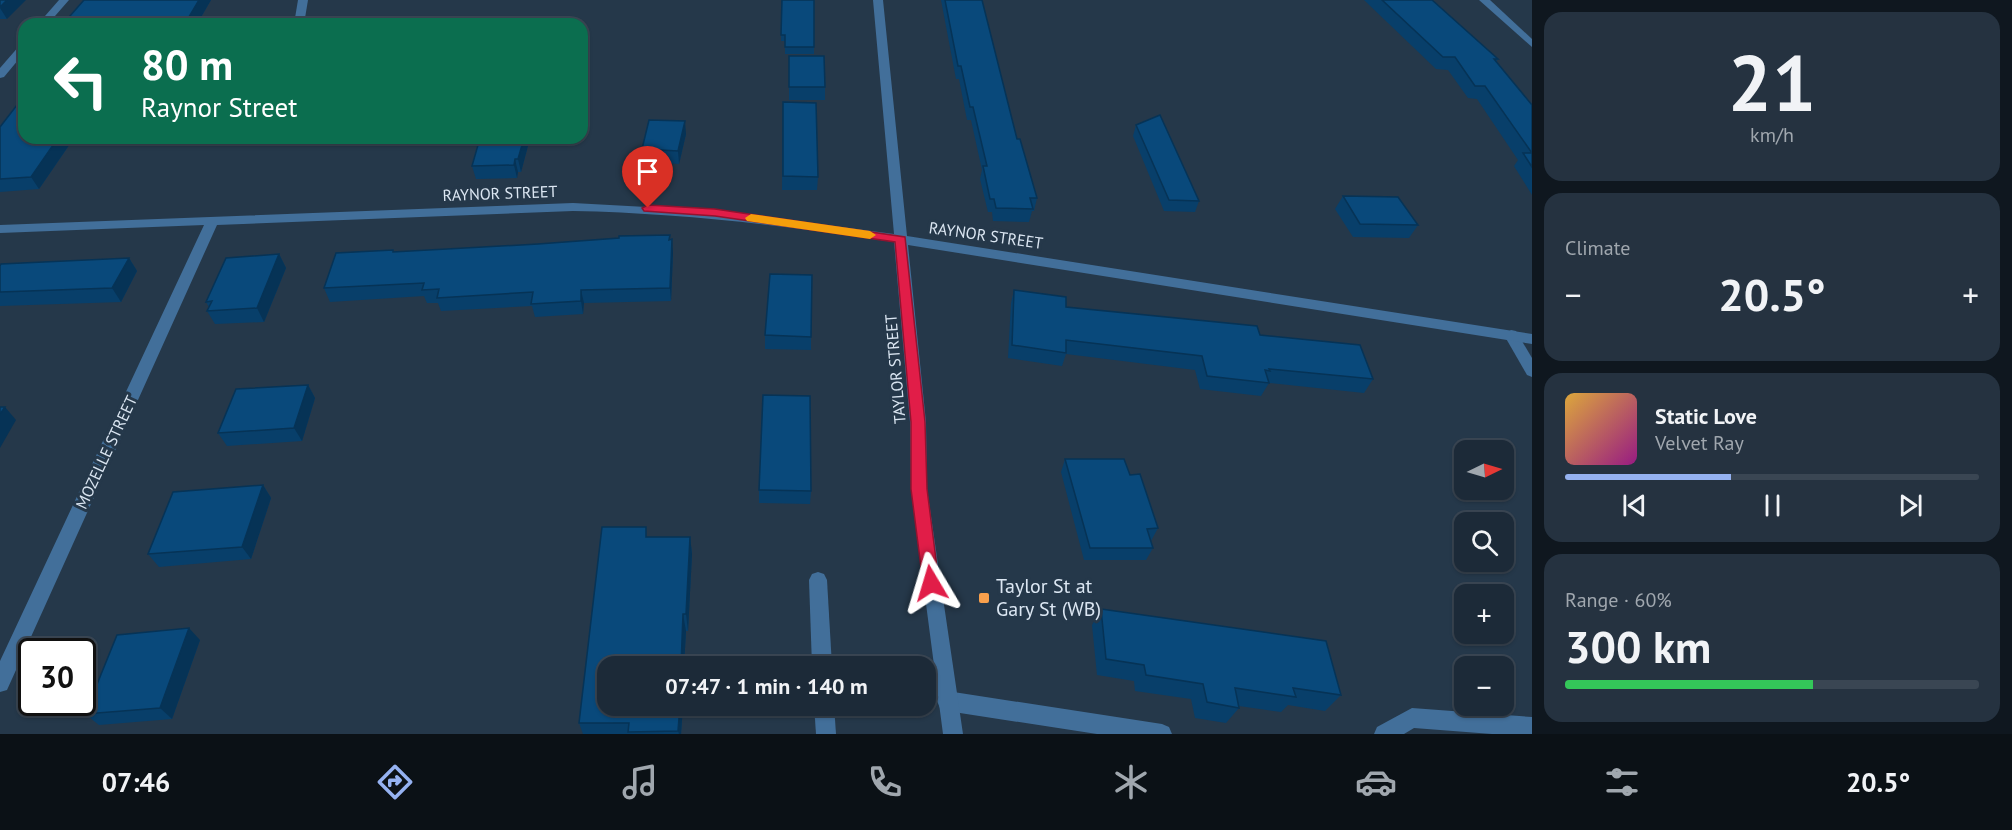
<!DOCTYPE html>
<html lang="en">
<head>
<meta charset="utf-8">
<style>
  body { margin:0; font-family:"PT Sans",sans-serif; background:#253240; color:#f1f3f6; height:100vh; display:flex; flex-direction:column; font-size:22px; white-space:nowrap }
  * { box-sizing:border-box; margin:0 }
  p { font-size:20px; color:#a0a7ae }
  .icon { flex:none; width:33px; height:33px; fill:none; stroke:currentColor; stroke-width:2; stroke-linecap:round; stroke-linejoin:round }
  .map { position:relative; flex:1; overflow:hidden }
  .drawer { display:flex; flex-direction:column; gap:12px; padding:12px; background:#0f171f; width:480px }
  .drawer>* { flex:none }
  .hud { position:absolute; left:18px; top:18px; width:570px; height:126px; border-radius:18px; box-shadow:0 2px 4px #0004,0 0 0 2px #3a4653; background:#0b6e4f; color:#fff; overflow:hidden }
  .needle { width:39px; rotate:85deg }
  .tools { position:absolute; left:1454px; top:440px; display:grid; gap:12px }
  .tools a { display:grid; place-items:center; width:60px; height:60px; border-radius:12px; background:#1c2a38; box-shadow:0 2px 4px #0004,0 0 0 2px #3a4653; font-size:30px }
  .speed { position:absolute; left:18px; top:638px; display:flex; gap:12px; font-size:30px; font-weight:700; text-align:center }
  .speed>* { display:grid; place-content:center; width:78px; height:78px; border-radius:50%; background:#1c2a38; box-shadow:0 2px 4px #0004,0 0 0 2px #3a4653; line-height:1 }
  .speed .limit { border:3px solid #111; border-radius:9px; background:#fff; color:#111 }
  .pin { position:absolute; display:grid; place-items:center; width:51px; height:51px; color:#fff; margin:-62px -26px; border-radius:50% 50% 50% 0; rotate:-45deg; box-shadow:0 0 6px #0007 }
  .pin .icon { rotate:45deg }
  .me { position:absolute; width:66px; margin:-33px; rotate:353deg; stroke-linejoin:round; filter:drop-shadow(0 0 4px #0008) }
  .turn { display:flex; align-items:center; gap:21px; height:126px; padding:0 24px; font-size:27px }
  .turn .icon { width:78px; height:78px; stroke-width:2.5 }
  .turn b { display:block; font-size:42px; line-height:51px }
  .big { font-size:45px; font-weight:700; line-height:1.1 }
  .drawer .tile { flex:1; display:flex; flex-direction:column; justify-content:center; gap:9px; min-width:0; padding:0 21px; border-radius:18px; background:#253240 }
  .drawer .dial { align-items:center; gap:0 }
  .dial b { font-size:78px; line-height:1 }
  .song { display:flex; align-items:center; gap:18px }
  .cover { width:72px; height:72px; border-radius:9px; background:linear-gradient(135deg,hsl(40 70% 55%),hsl(310 70% 35%)) }
  .played { height:6px; border-radius:3px; background:linear-gradient(90deg,#95b2f1 40%,#3a4653 40%) }
  .keys { display:flex; justify-content:space-around; direction:ltr }
  .heat { display:flex; justify-content:space-between; align-items:center; font-size:33px; direction:ltr }
  .charge { height:9px; border-radius:4px; background:linear-gradient(90deg,#34c759 60%,#3a4653 0) }
  .trip { position:absolute; left:597px; top:656px; width:339px; height:60px; border-radius:18px; background:#1c2a38; box-shadow:0 2px 4px #0004,0 0 0 2px #3a4653; font-weight:700; line-height:60px; text-align:center }
  .menu { display:flex; height:96px; justify-content:space-around; align-items:center; background:#0b1116; color:#a0a7ae }
  .menu .icon { width:42px; height:42px }
  .menu .selected { color:#95b2f1 }
  .menu b { font-size:27px; color:#f1f3f6 }
  main { display:flex; flex:1; min-height:0 }
  .map>svg:first-child { display:block }
  .lines { fill:none; stroke-linecap:round; stroke-linejoin:round }
  .service { fill:#426f9a; fill-rule:evenodd }
  .minor { fill:#426f9a; fill-rule:evenodd }
  .wall { fill:#083f6a }
  .shaded-wall { fill:#063356 }
  .building { fill:#09497b; stroke:#063356; stroke-width:1.5 }
  .route { fill:#e11d48; stroke:#92132f; stroke-width:1.5 }
  .slow { fill:#f59e0b }
  .poi-dot { fill:#f9a04c; stroke:#25384a; stroke-width:2 }
  .labels { text-anchor:middle; stroke-width:6; stroke-linejoin:round; paint-order:stroke }
  .street-label { font-size:16px; fill:#dbe6f2; stroke:#25384a }
  .near-poi-label { font-size:20px; fill:#dbe6f2; stroke:#25384a; text-anchor:start }
</style>
</head>
<body>
<main>
<div class="map">
<svg width="1532" height="734" viewBox="0 0 1532 734">
  <rect width="100%" height="100%" fill="#25384a"/>
  <g class="lines">
    <g class="service">
      <path d="M 298,0 L 308,0 L 304,24 L 294,24 Z"/>
      <path d="M 1511,330 L 1516,331 L 1532,358 L 1532,377 L 1527,375 L 1504,335 Z"/>
      <path d="M 818,572 L 824,574 L 827,580 L 832,666 L 812,666 L 809,580 L 812,574 Z"/>
      <path d="M 947,691 L 1162,724 L 1169,727 L 1172,734 L 1097,734 L 947,711 L 940,708 L 937,701 L 940,694 Z"/>
      <path d="M 814,705 L 834,705 L 836,734 L 816,734 Z"/>
      <path d="M 1412,708 L 1532,717 L 1532,734 L 1492,734 L 1414,728 L 1404,734 L 1374,734 L 1377,727 Z"/>
    </g>
    <g class="minor">
      <path d="M 59,0 L 69,0 L 48,24 L 38,24 Z"/>
      <path d="M 873,0 L 883,0 L 907,236 L 1532,334 L 1532,344 L 908,245 L 926,422 L 927,489 L 963,734 L 943,734 L 911,489 L 910,422 L 894,242 C 788,226 681,213 573,211 L 217,225 L 7,690 L 0,692 L 0,661 L 204,225 L 0,233 L 0,225 L 573,203 L 720,211 L 894,234 Z"/>
      <path d="M 1479,0 L 1490,0 L 1532,39 L 1532,47 Z"/>
      <path d="M 24,44 L 24,53 L 4,77 L 0,78 L 0,68 L 20,45 Z"/>
    </g>
  </g>
  <g class="wall">
    <path d="M 0,0 L 7,19 L 0,19 Z"/>
    <path d="M 84,0 L 211,0 L 197,24 L 63,24 Z"/>
    <path d="M 782,0 L 814,0 L 814,54 L 785,54 L 785,41 L 781,41 Z"/>
    <path d="M 941,0 L 982,0 L 1017,139 L 1037,198 L 1034,211 L 1032,211 L 1029,222 L 993,221 L 992,212 L 988,212 L 980,179 L 982,170 L 971,120 L 967,120 L 959,79 L 956,79 Z"/>
    <path d="M 1364,0 L 1432,0 L 1498,59 L 1496,62 L 1532,105 L 1532,195 L 1514,166 L 1518,160 L 1477,99 L 1468,98 L 1448,70 L 1436,69 Z"/>
    <path d="M 789,56 L 825,87 L 825,100 L 789,100 Z"/>
    <path d="M 783,102 L 818,177 L 817,190 L 782,190 Z"/>
    <path d="M 1136,125 L 1199,201 L 1195,212 L 1164,211 L 1133,136 Z"/>
    <path d="M 0,127 L 24,138 L 74,138 L 39,189 L 0,192 Z"/>
    <path d="M 686,134 L 679,164 L 643,162 L 642,149 Z"/>
    <path d="M 529,142 L 521,172 L 518,172 L 517,178 L 476,179 L 472,166 Z"/>
    <path d="M 1343,196 L 1418,225 L 1409,238 L 1353,237 L 1335,209 Z"/>
    <path d="M 670,240 L 673,253 L 671,301 L 584,303 L 583,314 L 535,317 L 532,306 L 441,311 L 438,303 L 427,303 L 424,296 L 330,302 L 324,288 L 394,252 Z"/>
    <path d="M 279,254 L 286,268 L 264,322 L 215,324 L 207,311 L 209,307 L 206,302 Z"/>
    <path d="M 129,258 L 137,271 L 121,302 L 0,306 L 0,266 Z"/>
    <path d="M 1014,290 L 1066,307 L 1260,335 L 1373,379 L 1364,393 L 1269,383 L 1261,396 L 1200,389 L 1195,370 L 1066,354 L 1062,366 L 1008,358 L 1011,303 Z"/>
    <path d="M 765,335 L 811,337 L 811,350 L 765,349 Z"/>
    <path d="M 308,385 L 315,398 L 302,441 L 227,446 L 218,433 Z"/>
    <path d="M 1065,459 L 1130,475 L 1158,528 L 1151,541 L 1153,548 L 1146,560 L 1084,560 L 1061,472 Z"/>
    <path d="M 263,485 L 271,498 L 251,559 L 159,567 L 148,554 Z"/>
    <path d="M 759,490 L 811,491 L 810,504 L 759,503 Z"/>
    <path d="M 648,537 L 690,537 L 692,554 L 688,631 L 686,631 L 684,666 L 608,666 L 683,705 L 681,734 L 583,734 L 579,723 Z"/>
    <path d="M 1101,609 L 1341,695 L 1325,711 L 1288,705 L 1281,712 L 1239,706 L 1239,708 L 1226,723 L 1195,718 L 1191,699 L 1135,691 L 1134,681 L 1097,675 L 1092,625 Z"/>
    <path d="M 200,640 L 172,719 L 99,725 L 85,714 Z"/>
  </g>
  <g class="shaded-wall">
    <path d="M 7,0 L 26,0 L 7,19 L 0,8 Z"/>
    <path d="M 199,0 L 211,0 L 197,24 L 187,24 L 186,22 Z"/>
    <path d="M 685,121 L 686,134 L 679,164 L 678,151 Z"/>
    <path d="M 58,138 L 74,138 L 39,189 L 31,177 Z"/>
    <path d="M 524,138 L 528,138 L 529,142 L 521,172 L 518,159 Z"/>
    <path d="M 515,159 L 518,172 L 517,178 L 514,165 Z"/>
    <path d="M 672,239 L 673,253 L 671,301 L 670,288 Z"/>
    <path d="M 279,254 L 286,268 L 264,322 L 257,308 Z"/>
    <path d="M 129,258 L 137,271 L 121,302 L 112,288 Z"/>
    <path d="M 581,290 L 584,303 L 583,314 L 581,301 Z"/>
    <path d="M 308,385 L 315,398 L 302,441 L 294,428 Z"/>
    <path d="M 5,407 L 16,420 L 0,448 L 0,414 Z"/>
    <path d="M 263,485 L 271,498 L 251,559 L 242,547 Z"/>
    <path d="M 690,537 L 692,554 L 688,631 L 686,614 Z"/>
    <path d="M 683,614 L 686,631 L 684,666 L 681,666 Z"/>
    <path d="M 189,628 L 200,640 L 172,719 L 160,708 Z"/>
    <path d="M 680,705 L 683,705 L 681,734 L 679,734 L 678,731 Z"/>
  </g>
  <g class="building">
    <path d="M 0,0 L 7,0 L 0,7 Z"/>
    <path d="M 84,0 L 199,0 L 186,22 L 156,24 L 63,24 Z"/>
    <path d="M 782,0 L 814,0 L 814,47 L 785,47 L 785,35 L 781,35 Z"/>
    <path d="M 945,0 L 982,0 L 1017,139 L 1020,139 L 1037,198 L 1030,198 L 1033,209 L 996,208 L 994,199 L 990,199 L 983,166 L 987,166 L 973,107 L 970,107 L 961,66 L 958,66 Z"/>
    <path d="M 1382,0 L 1432,0 L 1498,59 L 1494,59 L 1532,105 L 1532,167 L 1523,153 L 1532,153 L 1485,86 L 1475,86 L 1455,57 L 1443,57 Z"/>
    <path d="M 789,56 L 824,56 L 825,87 L 789,87 Z"/>
    <path d="M 24,96 L 24,138 L 58,138 L 31,177 L 0,179 L 0,127 Z"/>
    <path d="M 783,102 L 816,103 L 818,177 L 783,176 Z"/>
    <path d="M 1160,115 L 1199,201 L 1169,200 L 1136,125 Z"/>
    <path d="M 649,120 L 685,121 L 678,151 L 642,149 Z"/>
    <path d="M 480,138 L 524,138 L 518,159 L 515,159 L 514,165 L 472,166 Z"/>
    <path d="M 1343,196 L 1398,197 L 1418,225 L 1360,224 Z"/>
    <path d="M 670,235 L 669,240 L 672,239 L 670,288 L 581,290 L 581,301 L 531,304 L 533,292 L 437,298 L 439,289 L 422,290 L 424,283 L 324,288 L 336,253 L 393,250 L 393,252 L 538,244 L 619,238 L 619,236 Z"/>
    <path d="M 279,254 L 257,308 L 207,311 L 212,301 L 206,302 L 226,258 Z"/>
    <path d="M 129,258 L 112,288 L 0,292 L 0,266 L 1,264 Z"/>
    <path d="M 770,274 L 812,275 L 811,337 L 765,335 Z"/>
    <path d="M 1014,290 L 1066,297 L 1066,307 L 1257,326 L 1260,335 L 1360,345 L 1373,379 L 1269,369 L 1270,371 L 1265,370 L 1269,383 L 1207,376 L 1202,356 L 1066,340 L 1066,353 L 1012,345 Z"/>
    <path d="M 308,385 L 294,428 L 218,433 L 236,389 Z"/>
    <path d="M 763,395 L 810,396 L 811,491 L 759,490 Z"/>
    <path d="M 0,407 L 5,407 L 0,414 Z"/>
    <path d="M 1065,459 L 1124,459 L 1130,475 L 1140,474 L 1158,528 L 1147,529 L 1153,548 L 1090,548 Z"/>
    <path d="M 263,485 L 242,547 L 148,554 L 173,492 Z"/>
    <path d="M 602,527 L 646,527 L 646,537 L 690,537 L 686,614 L 683,614 L 681,666 L 608,666 L 608,705 L 680,705 L 678,731 L 628,732 L 629,723 L 579,723 Z"/>
    <path d="M 1101,609 L 1326,641 L 1341,695 L 1293,688 L 1296,697 L 1235,688 L 1239,708 L 1207,702 L 1203,684 L 1146,675 L 1144,665 L 1106,659 Z"/>
    <path d="M 189,628 L 160,708 L 85,714 L 117,635 Z"/>
  </g>
  <path class="route" d="M 648,205 L 715,209 L 905,237 L 925,422 L 927,489 L 939,583 L 937,588 L 931,591 L 925,588 L 923,583 L 911,489 L 911,422 L 895,242 L 715,216 L 644,211 L 642,208 Z"/>
  <path class="slow" d="M 751,214 L 870,231 L 876,235 L 870,239 L 747,221 L 745,218 Z"/>
  <rect class="poi-dot" x="978" y="592" width="12" height="12" rx="3"/>
  <g class="labels">
    <g class="street-label">
      <text transform="translate(500 193) rotate(-2)" y="6">RAYNOR STREET</text>
      <text transform="translate(986 235) rotate(8)" y="6">RAYNOR STREET</text>
      <text transform="translate(895 369) rotate(-95)" y="6">TAYLOR STREET</text>
      <text transform="translate(106 452) rotate(-65)" y="6">MOZELLE STREET</text>
    </g>
    <g class="near-poi-label">
      <text x="996" y="593">Taylor St at<tspan x="996" dy="23">Gary St (WB)</tspan></text>
    </g>
  </g>
</svg>
<div class="tools">
<a><svg class="needle" viewBox="-14 -14 28 28"><path d="M0-13l5 13h-10z" fill="#e53935"/><path d="M0 13l5-13h-10z" fill="#a0a7ae"/></svg></a>
<a><svg class="icon" aria-label="search" viewBox="0 0 24 24"><circle cx="10" cy="10" r="6"/><path d="M15 15l6 6"/></svg></a>
<a>+</a>
<a>−</a>
</div>
<div class="speed"><div class="limit">30</div></div>
<div class="pin" style="left:648px;top:208px;background:#d93025"><svg class="icon" aria-label="arrive" viewBox="0 0 24 24"><path d="M6 21V4h12l-3 4 3 4H6"/></svg></div>
<svg class="me" style="left:931px;top:583px" viewBox="-20 -20 40 40"><path d="M0-17L14 15 0 8-14 15z" fill="#e11d48" stroke="#fff" stroke-width="4"/></svg>
<div class="trip">07:47 · 1 min · 140 m</div>
<div class="hud">
<div class="turn"><svg class="icon" aria-label="left" viewBox="0 0 24 24"><path d="M17 20v-9H6M10 6l-5 5 5 5"/></svg><div><b>80 m</b>Raynor Street</div></div>
</div>
</div>
<section class="drawer">
<div class="tile dial"><b>21</b><p>km/h</p></div>
<div class="tile"><p>Climate</p>
<div class="heat"><a>−</a><b class="big">20.5°</b><a>+</a></div>
</div>
<div class="tile">
<div class="song"><i class="cover"></i><div><b>Static Love</b><p>Velvet Ray</p></div></div>
<div class="played"></div>
<div class="keys"><svg class="icon" aria-label="previous" viewBox="0 0 24 24"><path d="M18 5L8 12l10 7zM5 5v14"/></svg><svg class="icon" aria-label="pause" viewBox="0 0 24 24"><path d="M8 5v14M16 5v14"/></svg><svg class="icon" aria-label="next" viewBox="0 0 24 24"><path d="M6 5l10 7-10 7zM19 5v14"/></svg></div>
</div>
<div class="tile"><p>Range · 60%</p><b class="big">300 km</b><div class="charge"></div></div>
</section>
</main>
<nav class="menu">
<b>07:46</b>
<svg class="icon selected" aria-label="directions" viewBox="0 0 24 24"><path d="M12 3l9 9-9 9-9-9zM9 14v-3h6M13 9l2 2-2 2"/></svg>
<svg class="icon" aria-label="music" viewBox="0 0 24 24"><path d="M9 18V5l10-2v13"/><circle cx="6" cy="18" r="3"/><circle cx="16" cy="16" r="3"/></svg>
<svg class="icon" aria-label="phone" viewBox="0 0 24 24"><path d="M5 4h4l2 5-3 2q2 4 5 5l2-3 5 2v4C11 20 4 13 5 4z"/></svg>
<svg class="icon" aria-label="climate" viewBox="0 0 24 24"><path d="M12 3v18M4 7l16 10M4 17L20 7"/></svg>
<svg class="icon" aria-label="car" viewBox="0 0 24 24"><path d="M5 17H2v-5l4-1 3-4h7l3 4 3 1v5h-3M9 17h6M6 11h13"/><circle cx="7" cy="17" r="2"/><circle cx="17" cy="17" r="2"/></svg>
<svg class="icon" aria-label="filters" viewBox="0 0 24 24"><path d="M4 7h16M4 17h16"/><circle cx="9" cy="7" r="2"/><circle cx="15" cy="17" r="2"/></svg>
<b>20.5°</b>
</nav>
</body>
</html>
